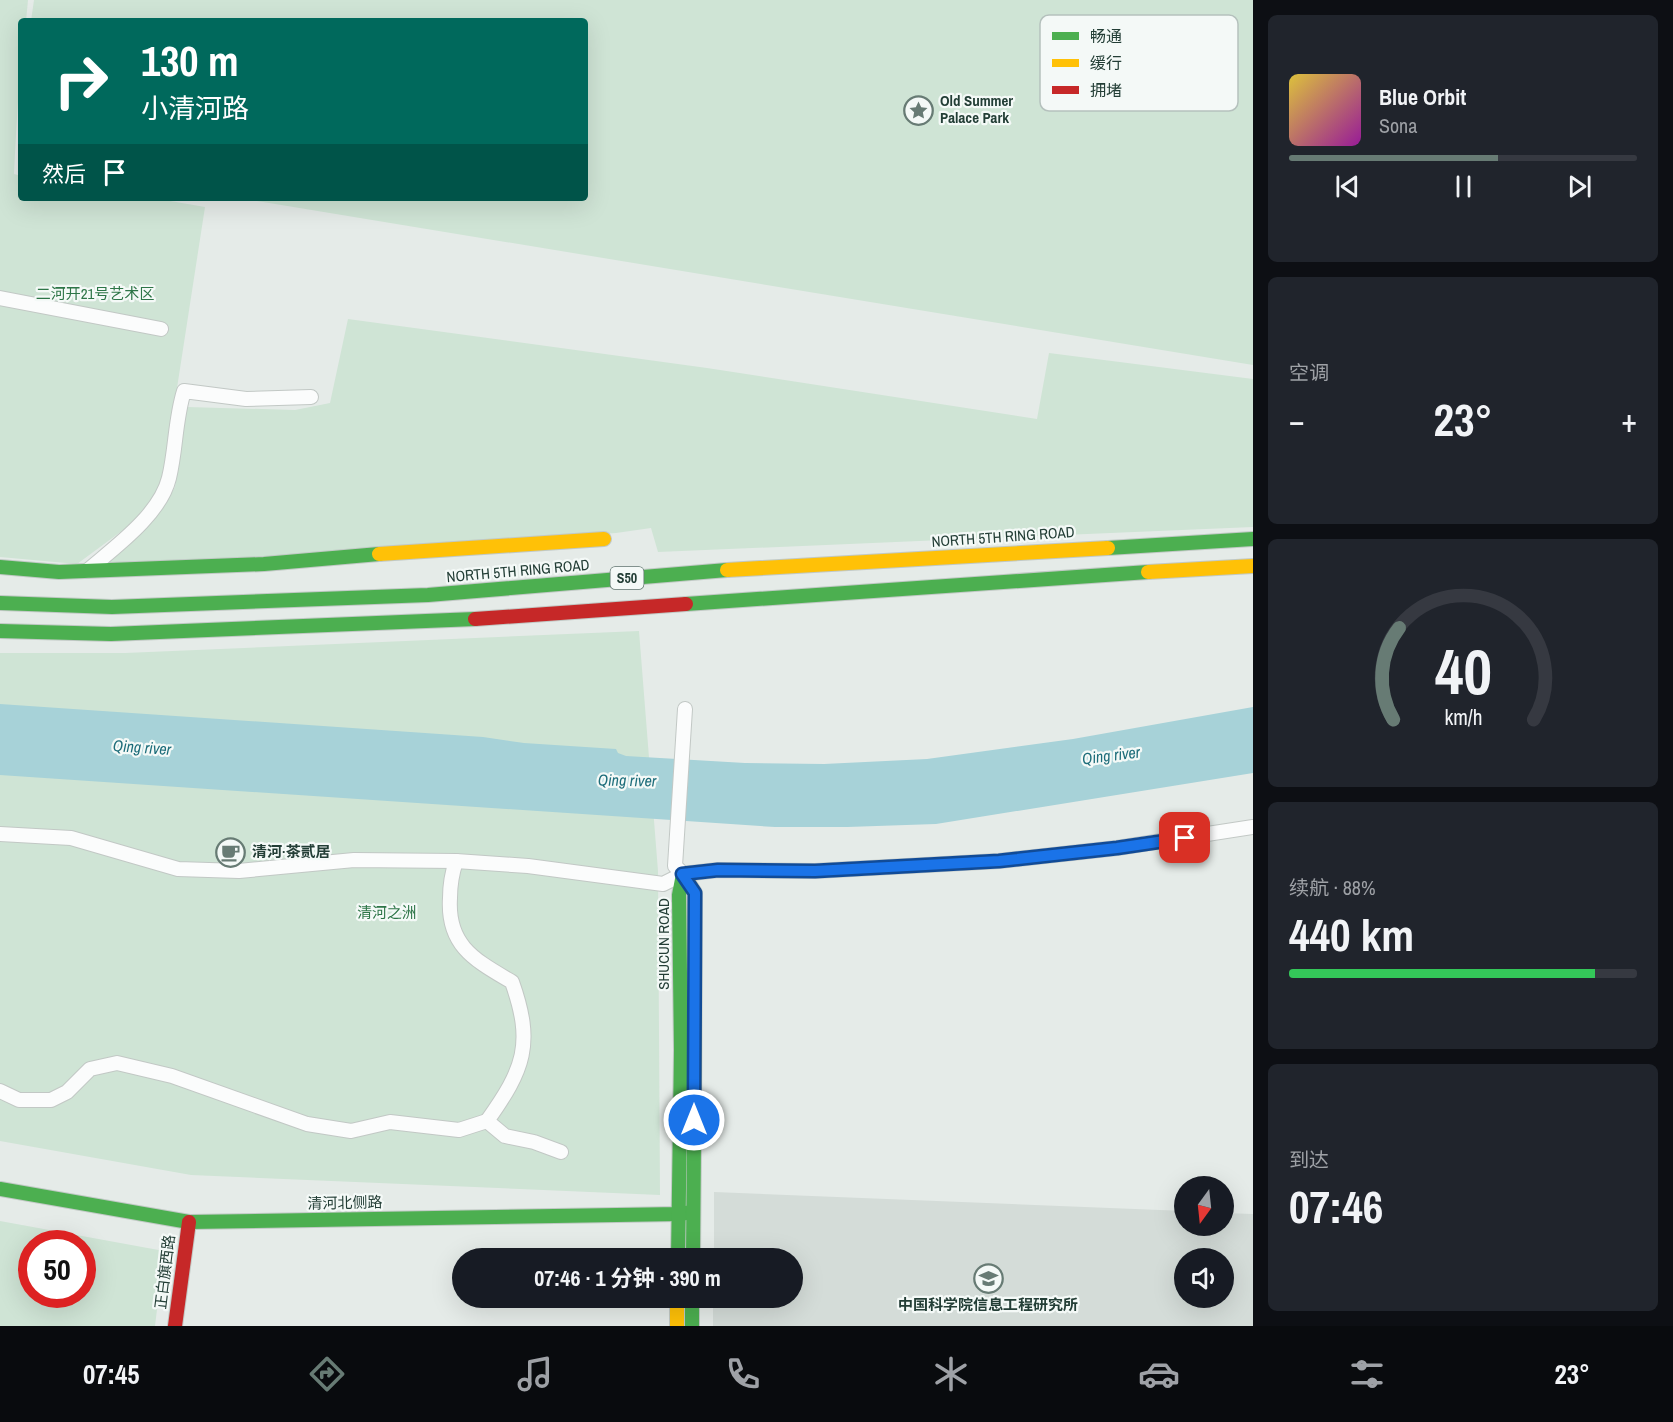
<!DOCTYPE html>
<html lang="zh">
<head>
<meta charset="utf-8">
<style>
  body { margin:0; font-family:"Archivo Narrow","Noto Sans SC",sans-serif; background:#20242c; color:#f1f3f6; height:100vh; display:flex; flex-direction:column; font-size:22px; white-space:nowrap }
  * { box-sizing:border-box; margin:0 }
  p { font-size:20px; color:#9ea1a6 }
  .icon { flex:none; width:33px; height:33px; fill:none; stroke:currentColor; stroke-width:2; stroke-linecap:round; stroke-linejoin:round }
  .map { position:relative; flex:1; overflow:hidden }
  .drawer { display:flex; flex-direction:column; gap:15px; padding:15px; background:#0d0f14; width:420px }
  .drawer>* { flex:none }
  .banner { position:absolute; left:18px; top:18px; width:570px; height:183px; border-radius:6px; box-shadow:0 6px 24px #0002; background:#00695c; color:#fff; overflow:hidden }
  .needle { width:39px; rotate:195deg }
  .controls { position:absolute; left:1174px; top:1176px; display:grid; gap:12px }
  .controls a { display:grid; place-items:center; width:60px; height:60px; border-radius:50%; background:#171b24; box-shadow:0 6px 24px #0002; font-size:30px }
  .speed { position:absolute; left:18px; top:1230px; display:flex; gap:12px; font-size:30px; font-weight:700; text-align:center }
  .speed>* { display:grid; place-content:center; width:78px; height:78px; border-radius:50%; background:#171b24; box-shadow:0 6px 24px #0002; line-height:1 }
  .speed .limit { border:9px solid #d22; background:#fff; color:#111 }
  .pin { position:absolute; display:grid; place-items:center; width:51px; height:51px; color:#fff; margin:-26px; border-radius:12px; box-shadow:0 3px 9px #0006 }
  .me { position:absolute; width:66px; margin:-33px; rotate:0deg; stroke-linejoin:round; filter:drop-shadow(0 0 4px #0008) }
  .turn { display:flex; align-items:center; gap:21px; height:126px; padding:0 24px; font-size:27px }
  .turn .icon { width:78px; height:78px; stroke-width:2.5 }
  .turn b { display:block; font-size:42px; line-height:51px }
  .then { display:flex; align-items:center; height:57px; padding:0 24px; background:#0003; gap:12px; font-size:22px }
  .big { font-size:45px; font-weight:700; line-height:1.1 }
  .drawer .widget { flex:1; display:flex; flex-direction:column; justify-content:center; gap:9px; min-width:0; padding:0 21px; border-radius:9px; background:#20242c }
  .drawer .dial { align-items:center; gap:0 }
  .dial svg { height:156px; overflow:visible; fill:none; stroke:#363941; stroke-width:7; stroke-linecap:round; text-anchor:middle }
  .dial text { fill:#f1f3f6; stroke:none }
  .song { display:flex; align-items:center; gap:18px }
  .cover { width:72px; height:72px; border-radius:9px; background:linear-gradient(135deg,hsl(50 70% 55%),hsl(300 70% 35%)) }
  .played { height:6px; border-radius:3px; background:linear-gradient(90deg,#677b74 60%,#363941 60%) }
  .keys { display:flex; justify-content:space-around; direction:ltr }
  .heat { display:flex; justify-content:space-between; align-items:center; font-size:33px; direction:ltr }
  .charge { height:9px; border-radius:4px; background:linear-gradient(90deg,#34c759 88%,#363941 0) }
  .trip { position:absolute; left:452px; top:1248px; width:351px; height:60px; border-radius:30px; background:#171b24; box-shadow:0 6px 24px #0002; font-weight:700; line-height:60px; text-align:center }
  .tabs { display:flex; height:96px; justify-content:space-around; align-items:center; background:#090b0e; color:#9ea1a6 }
  .tabs .icon { width:42px; height:42px }
  .tabs .active { color:#677b74 }
  .tabs b { font-size:27px; color:#f1f3f6 }
  main { display:flex; flex:1; min-height:0 }
  .map>svg:first-child { display:block }
  .built { fill:#d4dcd8; fill-rule:evenodd }
  .green { fill:#cfe4d5; fill-rule:evenodd }
  .water { fill:#a7d2d8 }
  .lines { fill:none; stroke-linecap:round; stroke-linejoin:round }
  .street-casing { stroke:#c2c8c5; stroke-width:16 }
  .fast-casing { stroke:#c1c9c5; stroke-width:16 }
  .slow-casing { stroke:#c1c9c5; stroke-width:16 }
  .jam-casing { stroke:#c1c9c5; stroke-width:16 }
  .street { stroke:#fbfcfc; stroke-width:14 }
  .fast { stroke:#4caf50; stroke-width:14 }
  .slow { stroke:#ffc107; stroke-width:14 }
  .jam { stroke:#c62828; stroke-width:14 }
  .route-casing { stroke:#114b97; stroke-width:15 }
  .route { stroke:#1a73e8; stroke-width:10 }
  .labels { text-anchor:middle; stroke-width:4.5; stroke-linejoin:round; paint-order:stroke }
  .shield { fill:#f4f9f7; stroke:#627670; stroke-width:1.5 }
  .shield-label { font-size:14px; font-weight:bold; fill:#233e36 }
  .poi-label { font-size:15px; font-weight:bold; fill:#233e36; stroke:#f4f9f7; text-anchor:start }
  .park-label { font-size:15px; fill:#2d7547; stroke:#f4f9f7 }
  .street-label { font-size:15px; fill:#233e36; stroke:#f4f9f7 }
  .water-label { font-size:16px; font-style:italic; fill:#1d6d7a; stroke:#f4f9f7 }
  .key { fill:#f4f9f7; stroke:#b5c1bd; stroke-width:1.5 }
  .key-label { font-size:16px; fill:#233e36 }
</style>
</head>
<body>
<main>
<div class="map">
<svg width="1253" height="1326" viewBox="0 0 1253 1326">
  <rect width="100%" height="100%" fill="#e5ebe8"/>
  <path class="built" d="M 714,1192 L 1185,1211 L 1185,1226 L 1224,1226 L 1224,1213 L 1253,1214 L 1253,1326 L 713,1326 L 713,1298 L 792,1298 L 792,1258 L 714,1258 ZM 1185,1258 L 1224,1258 L 1224,1298 L 1185,1298 Z"/>
  <g class="green">
    <path d="M 0,0 L 28,0 L 26,21 L 21,21 C 21,72 16,123 14,174 L 21,176 L 21,198 L 153,198 L 205,207 L 162,485 L 138,519 L 77,564 L 0,557 Z"/>
    <path d="M 34,0 L 1253,0 L 1253,365 L 239,198 L 585,198 L 585,21 L 31,21 Z"/>
    <path d="M 348,319 L 707,368 L 1037,419 L 1049,353 L 1253,379 L 1253,527 L 658,552 L 651,528 L 616,533 L 260,558 L 107,563 L 161,510 L 175,487 L 187,407 L 295,410 L 330,403 Z"/>
    <path d="M 639,631 L 658,871 L 660,1195 L 191,1175 L 0,1141 L 0,653 L 125,653 Z"/>
    <path d="M 0,1221 L 164,1251 L 155,1326 L 0,1326 ZM 32,1244 L 82,1244 L 82,1294 L 32,1294 Z"/>
  </g>
  <path class="water" d="M 0,704 L 483,737 L 524,743 L 616,749 L 618,753 L 626,756 L 745,763 L 824,764 L 927,759 L 1073,739 L 1253,707 L 1253,773 L 936,824 L 847,827 L 775,827 L 0,775 Z"/>
  <g class="lines">
    <defs>
      <g id="street">
        <path d="M 0,298 L 161,329"/>
        <path d="M 87,571 C 115,547 160,515 169,478 C 176,449 175,420 184,391 L 246,399 L 311,397"/>
        <path d="M 0,834 L 71,838 L 178,869 L 239,871 L 354,860 L 456,861 L 528,866 L 663,884 L 683,874 L 718,870 L 815,871 L 999,861 L 1117,848 L 1253,827"/>
        <path d="M 456,861 C 452,873 450,885 450,898 C 447,946 475,960 512,982 C 534,1044 524,1069 487,1121 L 505,1136 L 534,1142 L 561,1152"/>
        <path d="M 683,874 L 675,866 L 685,709"/>
        <path d="M 0,1091 L 19,1100 L 51,1100 L 67,1092 L 90,1069 L 117,1063 L 172,1076 L 307,1124 L 351,1131 L 390,1122 L 459,1130 L 487,1121"/>
      </g>
      <g id="fast">
        <path d="M 1108,548 L 1253,539"/>
        <path d="M 0,567 L 59,572 L 264,564 L 379,554"/>
        <path d="M 0,603 L 112,607 L 428,595 L 727,570"/>
        <path d="M 686,604 L 1148,572"/>
        <path d="M 0,631 L 111,634 L 475,619"/>
        <path d="M 0,1189 L 189,1222 L 679,1214 L 693,1212"/>
        <path d="M 678,1258 L 681,1050 L 679,895 L 683,874"/>
        <path d="M 693,1258 L 694,1140"/>
        <path d="M 692,1298 L 692,1326"/>
      </g>
      <g id="slow">
        <path d="M 379,554 L 604,539"/>
        <path d="M 727,570 L 1108,548"/>
        <path d="M 1148,572 L 1253,566"/>
        <path d="M 683,874 L 695,893 L 694,1140"/>
        <path d="M 677,1298 L 677,1326"/>
      </g>
      <g id="jam">
        <path d="M 475,619 L 686,604"/>
        <path d="M 175,1326 L 189,1222"/>
      </g>
    </defs>
    <use href="#street" class="street-casing"/>
    <use href="#fast" class="fast-casing"/>
    <use href="#slow" class="slow-casing"/>
    <use href="#jam" class="jam-casing"/>
    <use href="#street" class="street"/>
    <use href="#fast" class="fast"/>
    <use href="#slow" class="slow"/>
    <use href="#jam" class="jam"/>
  </g>
  <g class="lines">
    <defs>
      <path id="route" d="M 694,1120 L 695,893 L 682,874 L 718,870 L 815,871 L 999,861 L 1117,848 L 1185,838"/>
    </defs>
    <use href="#route" class="route-casing"/>
    <use href="#route" class="route"/>
  </g>
  <defs>
    <symbol id="sight-ring" viewBox="-11 -11 22 22"><circle r="9.5" fill="#f4f9f7" stroke="#677b74" stroke-width="1.5"/><path d="M0-6L1.8-2.2L6-1.7L2.9 1.2L3.7 5.4L0 3.3L-3.7 5.4L-2.9 1.2L-6-1.7L-1.8-2.2Z" fill="#677b74"/></symbol>
    <symbol id="cafe-ring" viewBox="-11 -11 22 22"><circle r="9.5" fill="#f4f9f7" stroke="#677b74" stroke-width="1.5"/><path d="M-5.5-4.5H6V0H3Q3 3.5 0 3.5H-2.5Q-5.5 3.5-5.5 0ZM3-3.2v2h1.7v-2ZM-6 4.5H4V6H-6Z" fill="#677b74"/></symbol>
    <symbol id="university-ring" viewBox="-11 -11 22 22"><circle r="9.5" fill="#f4f9f7" stroke="#677b74" stroke-width="1.5"/><path d="M0-5L7-2L0 1L-7-2ZM-4 1L0 2.5L4 1V4Q0 6-4 4Z" fill="#677b74"/></symbol>
  </defs>
  <g fill-rule="evenodd">
    <use href="#sight-ring" x="902" y="94" width="33" height="33"/>
    <use href="#cafe-ring" x="214" y="836" width="33" height="33"/>
    <use href="#university-ring" x="972" y="1262" width="33" height="33"/>
  </g>
  <g class="labels">
    <rect class="shield" x="610.5" y="567" width="33" height="22" rx="4.5"/>
    <g class="shield-label">
      <text x="627" y="583">S50</text>
    </g>
    <g class="poi-label">
      <text x="940" y="106">Old Summer<tspan x="940" dy="17">Palace Park</tspan></text>
      <text x="252" y="857">清河·茶贰居</text>
      <text x="988" y="1310" text-anchor="middle">中国科学院信息工程研究所</text>
    </g>
    <g class="park-label">
      <text x="95" y="299">二河开21号艺术区</text>
      <text x="387" y="918">清河之洲</text>
    </g>
    <g class="street-label">
      <text transform="translate(1003 537) rotate(-4)" y="5">NORTH 5TH RING ROAD</text>
      <text transform="translate(518 571) rotate(-5)" y="5">NORTH 5TH RING ROAD</text>
      <text transform="translate(664 944) rotate(-90)" y="5">SHUCUN ROAD</text>
      <text transform="translate(345 1203) rotate(-1)" y="5">清河北侧路</text>
      <text transform="translate(165 1272) rotate(-83)" y="5">正白旗西路</text>
    </g>
    <g class="water-label">
      <text transform="translate(142 747) rotate(4)" y="6">Qing river</text>
      <text transform="translate(1111 755) rotate(-7)" y="6">Qing river</text>
      <text transform="translate(627 780) rotate(1)" y="6">Qing river</text>
    </g>
  </g>
  <rect x="1040" y="15" width="198" height="96" rx="9" class="key"/>
  <rect x="1052" y="32" width="27" height="8" fill="#4caf50"/>
  <rect x="1052" y="59" width="27" height="8" fill="#ffc107"/>
  <rect x="1052" y="86" width="27" height="8" fill="#c62828"/>
  <g class="key-label">
    <text x="1090" y="42">畅通</text>
    <text x="1090" y="69">缓行</text>
    <text x="1090" y="96">拥堵</text>
  </g>
</svg>
<div class="controls">
<a><svg class="needle" viewBox="-14 -14 28 28"><path d="M0-13l5 13h-10z" fill="#e53935"/><path d="M0 13l5-13h-10z" fill="#9ea1a6"/></svg></a>
<a><svg class="icon" aria-label="sound" viewBox="0 0 24 24"><path d="M4 9h4l5-4v14l-5-4H4zM17 9q2 3 0 6"/></svg></a>
</div>
<div class="speed"><div class="limit">50</div></div>
<div class="pin" style="left:1185px;top:838px;background:#d93025"><svg class="icon" aria-label="arrive" viewBox="0 0 24 24"><path d="M6 21V4h12l-3 4 3 4H6"/></svg></div>
<svg class="me" style="left:694px;top:1120px" viewBox="-20 -20 40 40"><circle r="17" fill="#1a73e8" stroke="#fff" stroke-width="3"/><path d="M0-11L8 9 0 5-8 9z" fill="#fff"/></svg>
<div class="trip">07:46 · 1 分钟 · 390 m</div>
<div class="banner">
<div class="turn"><svg class="icon" aria-label="right" viewBox="0 0 24 24"><path d="M7 20v-9h11M14 6l5 5-5 5"/></svg><div><b>130 m</b>小清河路</div></div>
<div class="then">然后<svg class="icon" aria-label="arrive" viewBox="0 0 24 24"><path d="M6 21V4h12l-3 4 3 4H6"/></svg></div>
</div>
</div>
<section class="drawer">
<div class="widget">
<div class="song"><i class="cover"></i><div><b>Blue Orbit</b><p>Sona</p></div></div>
<div class="played"></div>
<div class="keys"><svg class="icon" aria-label="previous" viewBox="0 0 24 24"><path d="M18 5L8 12l10 7zM5 5v14"/></svg><svg class="icon" aria-label="pause" viewBox="0 0 24 24"><path d="M8 5v14M16 5v14"/></svg><svg class="icon" aria-label="next" viewBox="0 0 24 24"><path d="M6 5l10 7-10 7zM19 5v14"/></svg></div>
</div>
<div class="widget"><p>空调</p>
<div class="heat"><a>−</a><b class="big">23°</b><a>+</a></div>
</div>
<div class="widget dial"><svg viewBox="0 0 100 80">
<path d="M14 69A42 42 0 1 1 86 69"/>
<path d="M14 69A42 42 0 0 1 17 22" stroke="#677b74"/>
<text x="50" y="56" font-size="32" font-weight="700">40</text>
<text x="50" y="72" font-size="11">km/h</text>
</svg></div>
<div class="widget"><p>续航 · 88%</p><b class="big">440 km</b><div class="charge"></div></div>
<div class="widget"><p>到达</p><b class="big">07:46</b></div>
</section>
</main>
<nav class="tabs">
<b>07:45</b>
<svg class="icon active" aria-label="directions" viewBox="0 0 24 24"><path d="M12 3l9 9-9 9-9-9zM9 14v-3h6M13 9l2 2-2 2"/></svg>
<svg class="icon" aria-label="music" viewBox="0 0 24 24"><path d="M9 18V5l10-2v13"/><circle cx="6" cy="18" r="3"/><circle cx="16" cy="16" r="3"/></svg>
<svg class="icon" aria-label="phone" viewBox="0 0 24 24"><path d="M5 4h4l2 5-3 2q2 4 5 5l2-3 5 2v4C11 20 4 13 5 4z"/></svg>
<svg class="icon" aria-label="climate" viewBox="0 0 24 24"><path d="M12 3v18M4 7l16 10M4 17L20 7"/></svg>
<svg class="icon" aria-label="car" viewBox="0 0 24 24"><path d="M5 17H2v-5l4-1 3-4h7l3 4 3 1v5h-3M9 17h6M6 11h13"/><circle cx="7" cy="17" r="2"/><circle cx="17" cy="17" r="2"/></svg>
<svg class="icon" aria-label="filters" viewBox="0 0 24 24"><path d="M4 7h16M4 17h16"/><circle cx="9" cy="7" r="2"/><circle cx="15" cy="17" r="2"/></svg>
<b>23°</b>
</nav>
</body>
</html>
